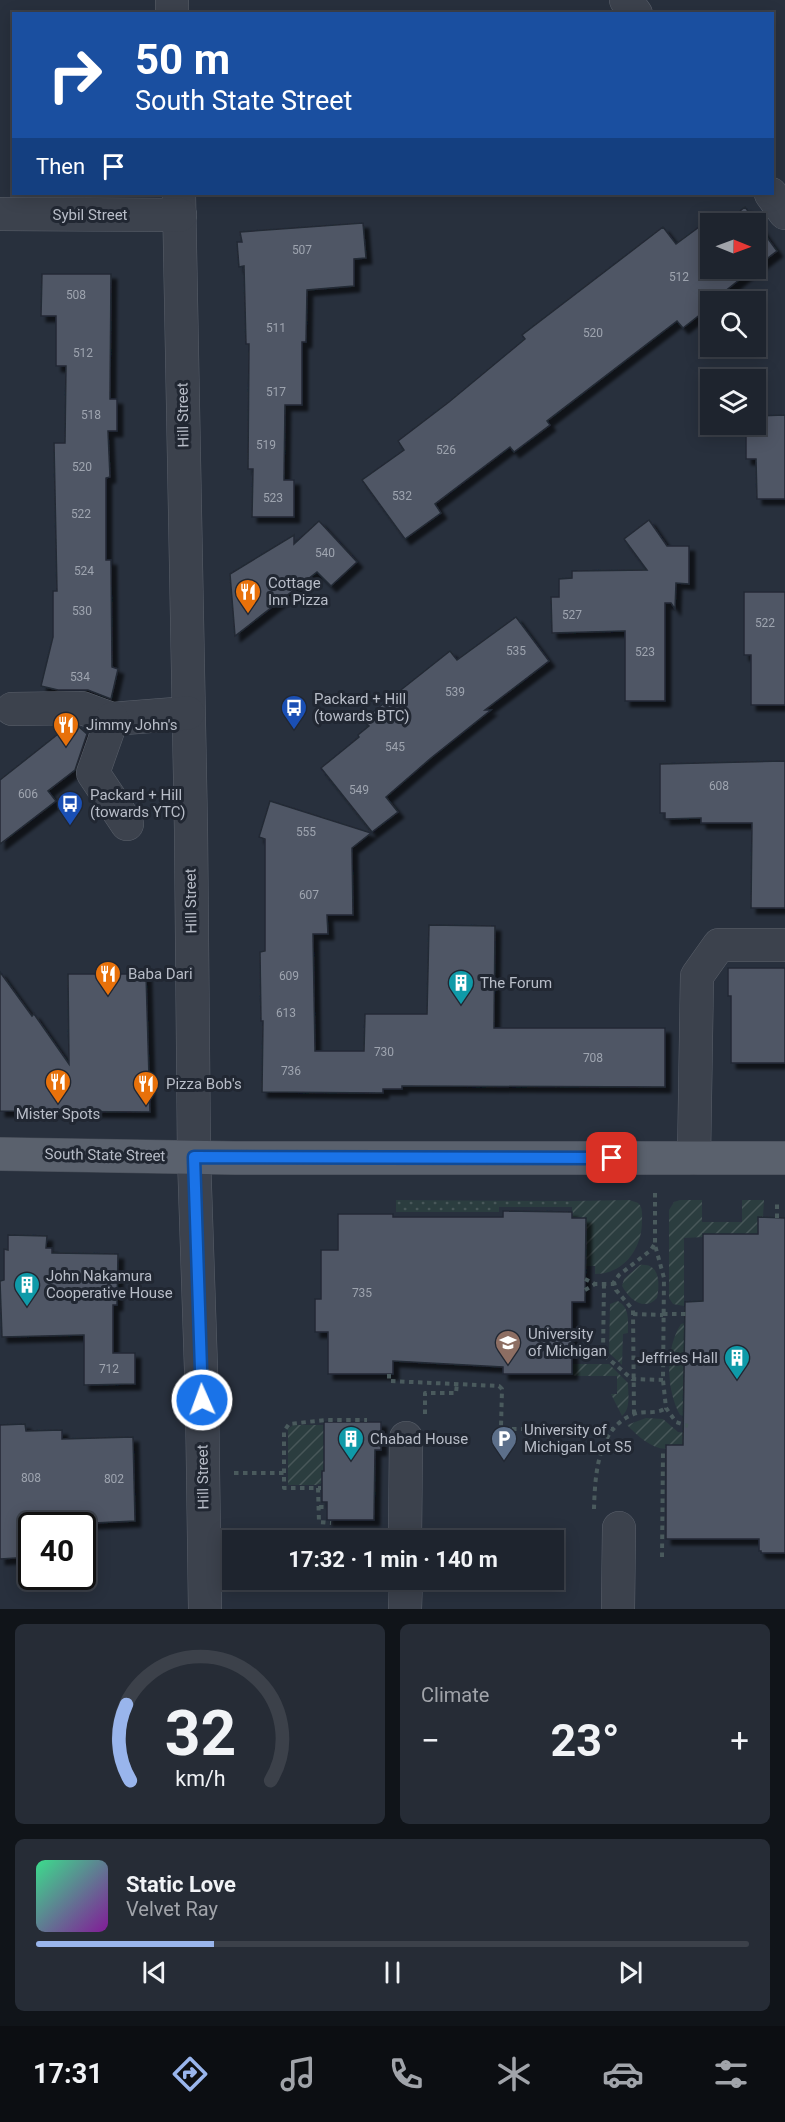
<!DOCTYPE html>
<html lang="en">
<head>
<meta charset="utf-8">
<style>
  body { margin:0; font-family:Roboto,sans-serif; background:#262c36; color:#f1f3f6; height:100vh; display:flex; flex-direction:column; font-size:22px; white-space:nowrap }
  * { box-sizing:border-box; margin:0 }
  p { font-size:20px; color:#a1a4aa }
  .icon { flex:none; width:33px; height:33px; fill:none; stroke:currentColor; stroke-width:2; stroke-linecap:round; stroke-linejoin:round }
  .map { position:relative; height:1609px; overflow:hidden }
  .sheet { display:flex; flex-direction:column; gap:15px; padding:15px; background:#101419; flex:1 }
  .sheet>* { flex:none }
  .top-card { position:absolute; left:12px; top:12px; width:762px; height:183px; border-radius:0px; box-shadow:0 3px 15px #0003,0 0 0 2px #3c414a; background:#1a4fa0; color:#fff; overflow:hidden }
  .needle { width:39px; rotate:91deg }
  .fabs { position:absolute; left:700px; top:213px; display:grid; gap:12px }
  .fabs a { display:grid; place-items:center; width:66px; height:66px; border-radius:0px; background:#1e242e; box-shadow:0 3px 15px #0003,0 0 0 2px #3c414a; font-size:30px }
  .speed { position:absolute; left:18px; top:1512px; display:flex; gap:12px; font-size:30px; font-weight:700; text-align:center }
  .speed>* { display:grid; place-content:center; width:78px; height:78px; border-radius:50%; background:#1e242e; box-shadow:0 3px 15px #0003,0 0 0 2px #3c414a; line-height:1 }
  .speed .limit { border:3px solid #111; border-radius:9px; background:#fff; color:#111 }
  .pin { position:absolute; display:grid; place-items:center; width:51px; height:51px; color:#fff; margin:-26px; border-radius:12px; box-shadow:0 3px 9px #0006 }
  .me { position:absolute; width:66px; margin:-33px; rotate:358deg; stroke-linejoin:round; filter:drop-shadow(0 0 4px #0008) }
  .turn { display:flex; align-items:center; gap:21px; height:126px; padding:0 24px; font-size:27px }
  .turn .icon { width:78px; height:78px; stroke-width:2.5 }
  .turn b { display:block; font-size:42px; line-height:51px }
  .then { display:flex; align-items:center; height:57px; padding:0 24px; background:#0003; gap:12px; font-size:22px }
  .big { font-size:45px; font-weight:700; line-height:1.1 }
  .sheet .card { flex:1; display:flex; flex-direction:column; justify-content:center; gap:9px; min-width:0; padding:0 21px; border-radius:9px; background:#262c36 }
  .sheet .dial { align-items:center; gap:0 }
  .dial svg { height:156px; overflow:visible; fill:none; stroke:#3c414a; stroke-width:7; stroke-linecap:round; text-anchor:middle }
  .dial text { fill:#f1f3f6; stroke:none }
  .song { display:flex; align-items:center; gap:18px }
  .cover { width:72px; height:72px; border-radius:9px; background:linear-gradient(135deg,hsl(150 70% 55%),hsl(290 70% 35%)) }
  .played { height:6px; border-radius:3px; background:linear-gradient(90deg,#99b5ec 25%,#3c414a 25%) }
  .keys { display:flex; justify-content:space-around; direction:ltr }
  .heat { display:flex; justify-content:space-between; align-items:center; font-size:33px; direction:ltr }
  .sheet .tiles { flex:1; display:grid; gap:15px; grid-template-columns:1fr 1fr }
  .card:last-child { grid-column:span 2 }
  .trip { position:absolute; left:222px; top:1530px; width:342px; height:60px; border-radius:0px; background:#1e242e; box-shadow:0 3px 15px #0003,0 0 0 2px #3c414a; font-weight:700; line-height:60px; text-align:center }
  .tabs { display:flex; height:96px; justify-content:space-around; align-items:center; background:#0c0e12; color:#a1a4aa }
  .tabs .icon { width:42px; height:42px }
  .tabs .current { color:#99b5ec }
  .tabs b { font-size:27px; color:#f1f3f6 }
  .map>svg:first-child { display:block }
  .grass { fill:url(#grass-dots) }
  .garden { fill:url(#garden-furrows) }
  .building { fill:#4f5765; stroke:#232934; stroke-width:1.5; filter:url(#shadow) }
  .lines { fill:none; stroke-linecap:round; stroke-linejoin:round }
  .minor-casing { stroke:#5a606b; stroke-width:34 }
  .major-casing { stroke:#454b56; stroke-width:34 }
  .path { stroke:#4a5a5d; stroke-width:4; stroke-dasharray:4.5 4.5; stroke-linecap:butt }
  .minor { stroke:#3c424d; stroke-width:33 }
  .major { stroke:#5a616d; stroke-width:33 }
  .route-casing { stroke:#114b97; stroke-width:15 }
  .route { stroke:#1a73e8; stroke-width:10 }
  .labels { text-anchor:middle; stroke-width:6; stroke-linejoin:round; paint-order:stroke }
  .number-label { font-size:12px; fill:#9ea4af }
  .street-label { font-size:15px; fill:#b8bdc8; stroke:#212732 }
  .poi-label { font-size:15px; fill:#b8bdc8; stroke:#212732; text-anchor:start }
</style>
</head>
<body>
<div class="map">
<svg width="785" height="1609" viewBox="0 0 785 1609">
  <defs>
    <pattern id="grass-dots" width="8" height="8" patternUnits="userSpaceOnUse" patternTransform="scale(1.5)"><rect width="8" height="8" fill="#2b3d3f"/><path d="M2 2h.1M6 6h.1" fill="none" stroke="#485759" stroke-width="1.8" stroke-linecap="round"/></pattern>
    <pattern id="garden-furrows" width="10" height="10" patternUnits="userSpaceOnUse" patternTransform="scale(1.5)"><rect width="10" height="10" fill="#2b3d3f"/><path d="M-1 1l2-2M0 10L10 0M9 11l2-2" fill="none" stroke="#485759"/></pattern>
    <filter id="shadow"><feDropShadow dx="5.5" dy="5.5" stdDeviation="1.5" flood-color="#0009"/></filter>
  </defs>
  <rect width="100%" height="100%" fill="#28303d"/>
  <path class="grass" d="M 396,1200 L 572,1201 L 572,1207 L 499,1207 L 499,1212 L 396,1212 Z"/>
  <g class="garden">
    <path d="M 629,1200 C 632,1201 636,1202 638,1203 C 643,1207 642,1215 642,1221 C 642,1249 624,1274 595,1274 L 595,1266 L 585,1266 L 572,1218 L 572,1201 Z"/>
    <path d="M 680,1200 L 702,1200 L 702,1222 L 742,1222 L 742,1200 L 764,1200 L 762,1234 L 684,1238 L 684,1306 L 673,1304 L 669,1298 L 669,1210 L 674,1202 Z"/>
    <path d="M 640,1265 C 660,1263 660,1283 657,1298 C 644,1312 629,1299 622,1286 L 624,1279 Z"/>
    <path d="M 618,1301 C 630,1308 628,1321 628,1333 L 623,1334 L 622,1365 L 609,1353 L 610,1304 Z"/>
    <path d="M 685,1323 L 685,1328 L 688,1328 L 684,1416 L 680,1415 C 666,1389 665,1349 681,1324 Z"/>
    <path d="M 572,1364 L 609,1364 L 628,1383 C 628,1394 631,1409 622,1416 L 611,1394 L 617,1394 L 617,1376 L 575,1376 L 572,1374 Z"/>
    <path d="M 646,1418 L 663,1419 L 678,1432 L 688,1433 L 688,1445 L 666,1445 L 666,1449 C 650,1448 638,1436 627,1425 Z"/>
    <path d="M 293,1425 L 324,1425 L 326,1471 L 321,1472 L 322,1483 L 316,1485 L 288,1485 L 288,1429 Z"/>
  </g>
  <g class="building">
    <path d="M 745,207 L 777,251 L 756,267 L 756,224 L 711,224 L 711,268 L 754,268 L 719,296 L 721,298 L 717,302 L 711,302 L 711,306 L 683,328 L 677,321 L 547,421 L 550,425 L 514,452 L 510,447 L 435,504 L 441,513 L 405,539 L 362,480 L 404,450 L 398,441 L 449,402 L 525,339 L 522,335 L 663,227 L 676,244 L 718,213 L 725,223 Z"/>
    <path d="M 363,223 L 366,258 L 354,259 L 354,286 L 307,290 L 306,342 L 302,342 L 302,405 L 285,405 L 284,480 L 294,480 L 294,517 L 252,517 L 253,469 L 248,469 L 249,344 L 246,344 L 244,266 L 239,267 L 237,242 L 242,242 L 240,232 Z"/>
    <path d="M 42,274 L 111,274 L 110,399 L 117,399 L 117,431 L 108,431 L 110,477 L 106,478 L 106,560 L 111,560 L 112,667 L 118,669 L 111,699 L 88,690 L 58,690 L 41,686 L 53,637 L 53,591 L 57,591 L 54,443 L 65,443 L 66,366 L 56,366 L 56,316 L 41,316 Z"/>
    <path d="M 785,415 L 785,499 L 757,499 L 756,459 L 746,459 L 746,424 L 756,424 L 756,416 Z"/>
    <path d="M 649,520 L 667,546 L 689,546 L 689,584 L 676,583 L 675,609 L 671,603 L 665,603 L 665,701 L 625,701 L 625,631 L 552,633 L 551,597 L 559,597 L 559,579 L 572,578 L 572,571 L 647,570 L 624,539 Z"/>
    <path d="M 319,521 L 357,562 L 331,586 L 317,572 L 235,636 L 230,574 L 294,535 L 294,544 Z"/>
    <path d="M 744,592 L 785,592 L 785,705 L 751,705 L 751,655 L 744,655 Z"/>
    <path d="M 516,617 L 549,661 L 485,710 L 491,710 L 431,758 L 386,797 L 398,812 L 372,832 L 321,768 L 359,737 L 358,735 L 369,726 L 363,720 L 450,651 L 457,660 Z"/>
    <path d="M 67,727 L 79,727 L 87,734 L 75,770 L 48,791 L 56,801 L 0,844 L 0,780 Z"/>
    <path d="M 785,761 L 785,908 L 751,908 L 752,823 L 701,823 L 701,818 L 665,819 L 665,813 L 660,813 L 660,764 Z"/>
    <path d="M 270,801 L 371,833 L 352,848 L 353,915 L 327,915 L 328,934 L 313,934 L 315,1051 L 364,1051 L 365,1014 L 427,1014 L 429,925 L 495,926 L 494,1028 L 665,1028 L 665,1087 L 402,1086 L 402,1089 L 383,1089 L 383,1093 L 262,1092 L 263,1021 L 261,1021 L 260,952 L 265,951 L 265,839 L 259,837 Z"/>
    <path d="M 728,968 L 785,968 L 785,1063 L 731,1063 L 731,996 L 728,996 Z"/>
    <path d="M 0,972 L 32,1016 L 34,1014 L 69,1064 L 68,974 L 146,974 L 150,1112 L 0,1111 Z"/>
    <path d="M 503,1211 L 572,1212 L 572,1218 L 586,1218 L 585,1302 L 572,1302 L 572,1374 L 503,1374 L 503,1367 L 393,1361 L 393,1374 L 328,1374 L 328,1332 L 315,1332 L 315,1299 L 321,1299 L 321,1250 L 338,1250 L 338,1214 L 393,1214 L 393,1217 L 503,1217 Z"/>
    <path d="M 758,1217 L 785,1218 L 785,1553 L 761,1553 L 761,1551 L 759,1551 L 759,1539 L 666,1539 L 666,1445 L 683,1445 L 685,1302 L 703,1301 L 703,1234 L 758,1234 Z"/>
    <path d="M 8,1235 L 47,1236 L 46,1248 L 52,1248 L 52,1253 L 118,1254 L 117,1305 L 113,1305 L 113,1353 L 135,1353 L 135,1384 L 84,1385 L 84,1335 L 2,1337 L 0,1281 L 4,1280 L 4,1249 L 8,1250 Z"/>
    <path d="M 324,1422 L 381,1422 L 381,1450 L 375,1450 L 374,1520 L 327,1520 L 327,1502 L 322,1502 L 322,1471 L 324,1471 Z"/>
    <path d="M 25,1424 L 26,1431 L 62,1430 L 62,1439 L 133,1437 L 135,1521 L 32,1526 L 32,1557 L 0,1559 L 0,1425 Z"/>
  </g>
  <g class="lines">
    <defs>
      <g id="minor">
        <path d="M 172,0 L 172,14"/>
        <path d="M 626,0 L 636,14"/>
        <path d="M 179,194 L 191,830 L 194,1157 L 202,1400 L 205,1609"/>
        <path d="M 771,194 L 785,213"/>
        <path d="M 0,214 L 180,215"/>
        <path d="M 12,709 L 82,708 L 112,719 L 188,713"/>
        <path d="M 112,719 L 93,773 L 127,824"/>
        <path d="M 694,1158 L 697,976 L 719,945 L 785,945"/>
        <path d="M 405,1540 L 406,1438"/>
        <path d="M 405,1609 L 406,1580"/>
        <path d="M 618,1609 L 619,1528"/>
      </g>
      <path id="major" d="M 0,1154 L 235,1158 L 785,1158"/>
    </defs>
    <use href="#minor" class="minor-casing"/>
    <use href="#major" class="major-casing"/>
    <g class="path">
      <path d="M 655,1193 L 655,1245 L 664,1278 L 663,1380 L 666,1408 L 676,1422 L 688,1426"/>
      <path d="M 777,1218 L 777,1203"/>
      <path d="M 585,1279 L 595,1284 L 614,1284"/>
      <path d="M 604,1284 L 603,1354 L 632,1379 L 663,1380"/>
      <path d="M 585,1290 L 595,1284"/>
      <path d="M 633,1314 L 663,1315"/>
      <path d="M 663,1314 L 688,1314"/>
      <path d="M 389,1374 L 389,1381 L 499,1386 L 502,1389 L 501,1427 L 504,1429 L 614,1429"/>
      <path d="M 425,1414 L 425,1393 L 456,1393 L 457,1383"/>
      <path d="M 634,1414 L 633,1310 L 616,1290 L 614,1282 L 619,1275 L 651,1250 L 654,1245"/>
      <path d="M 234,1473 L 284,1473 L 284,1488 L 321,1488"/>
      <path d="M 284,1473 L 284,1431 L 289,1424 L 325,1420 L 367,1420"/>
      <path d="M 318,1488 L 319,1522 L 331,1523"/>
      <path d="M 319,1507 L 327,1507"/>
      <path d="M 594,1509 C 595,1476 597,1428 634,1414 C 645,1410 656,1415 666,1408"/>
      <path d="M 662,1557 L 663,1451"/>
    </g>
    <use href="#minor" class="minor"/>
    <use href="#major" class="major"/>
  </g>
  <g class="lines">
    <defs>
      <path id="route" d="M 202,1400 L 194,1157 L 612,1158"/>
    </defs>
    <use href="#route" class="route-casing"/>
    <use href="#route" class="route"/>
  </g>
  <defs>
    <symbol id="restaurant-pin" viewBox="-11 -11 22 30"><path d="M0 17L-7.5 6A9.5 9.5 0 1 1 7.5 6Z" fill="#e8710a" stroke="#212732"/><path d="M-5-6h1v4h1v-4h1v4h1v-4h1v5L-1.5 .5V6h-2V.5L-5-1ZM5-6V6H3V1.5H1.5Q1.5-4 5-6Z" fill="#fff"/></symbol>
    <symbol id="bus-pin" viewBox="-11 -11 22 30"><path d="M0 17L-7.5 6A9.5 9.5 0 1 1 7.5 6Z" fill="#1a4fb4" stroke="#212732"/><path d="M-5-6H5V4H4V6H2V4H-2V6H-4V4H-5ZM-3.5-4V0h7V-4ZM-3.5 1.2v1.5H-2V1.2ZM2 1.2v1.5H3.5V1.2Z" fill="#fff"/></symbol>
    <symbol id="building-pin" viewBox="-11 -11 22 30"><path d="M0 17L-7.5 6A9.5 9.5 0 1 1 7.5 6Z" fill="#0f9aa8" stroke="#212732"/><path d="M-4-6H4V6H1V3H-1V6H-4ZM-2.5-4.3h1.7v1.8h-1.7ZM.8-4.3h1.7v1.8H.8ZM-2.5-1h1.7V.8h-1.7ZM.8-1h1.7V.8H.8Z" fill="#fff"/></symbol>
    <symbol id="university-pin" viewBox="-11 -11 22 30"><path d="M0 17L-7.5 6A9.5 9.5 0 1 1 7.5 6Z" fill="#8d6e63" stroke="#212732"/><path d="M0-5L7-2L0 1L-7-2ZM-4 1L0 2.5L4 1V4Q0 6-4 4Z" fill="#fff"/></symbol>
    <symbol id="parking-pin" viewBox="-11 -11 22 30"><path d="M0 17L-7.5 6A9.5 9.5 0 1 1 7.5 6Z" fill="#5c6f8a" stroke="#212732"/><path d="M-3.5-5.5H1a3.5 3.5 0 0 1 0 7H-1V5.5H-3.5ZM-1-3.4V-.6H.8a1.4 1.4 0 0 0 0-2.8Z" fill="#fff"/></symbol>
  </defs>
  <g fill-rule="evenodd">
    <use href="#restaurant-pin" x="233" y="577" width="30" height="40"/>
    <use href="#bus-pin" x="279" y="693" width="30" height="40"/>
    <use href="#restaurant-pin" x="51" y="710" width="30" height="40"/>
    <use href="#bus-pin" x="55" y="789" width="30" height="40"/>
    <use href="#restaurant-pin" x="93" y="959" width="30" height="40"/>
    <use href="#building-pin" x="446" y="968" width="30" height="40"/>
    <use href="#restaurant-pin" x="43" y="1067" width="30" height="40"/>
    <use href="#restaurant-pin" x="131" y="1069" width="30" height="40"/>
    <use href="#building-pin" x="12" y="1270" width="30" height="40"/>
    <use href="#university-pin" x="493" y="1328" width="30" height="40"/>
    <use href="#building-pin" x="722" y="1343" width="30" height="40"/>
    <use href="#building-pin" x="336" y="1424" width="30" height="40"/>
    <use href="#parking-pin" x="489" y="1424" width="30" height="40"/>
  </g>
  <g class="labels">
    <g class="number-label">
      <text x="302" y="254">507</text>
      <text x="679" y="281">512</text>
      <text x="76" y="299">508</text>
      <text x="276" y="332">511</text>
      <text x="593" y="337">520</text>
      <text x="83" y="357">512</text>
      <text x="276" y="396">517</text>
      <text x="91" y="419">518</text>
      <text x="266" y="449">519</text>
      <text x="446" y="454">526</text>
      <text x="82" y="471">520</text>
      <text x="402" y="500">532</text>
      <text x="273" y="502">523</text>
      <text x="81" y="518">522</text>
      <text x="325" y="557">540</text>
      <text x="84" y="575">524</text>
      <text x="82" y="615">530</text>
      <text x="572" y="619">527</text>
      <text x="765" y="627">522</text>
      <text x="516" y="655">535</text>
      <text x="645" y="656">523</text>
      <text x="80" y="681">534</text>
      <text x="455" y="696">539</text>
      <text x="395" y="751">545</text>
      <text x="719" y="790">608</text>
      <text x="359" y="794">549</text>
      <text x="28" y="798">606</text>
      <text x="306" y="836">555</text>
      <text x="309" y="899">607</text>
      <text x="289" y="980">609</text>
      <text x="286" y="1017">613</text>
      <text x="384" y="1056">730</text>
      <text x="593" y="1062">708</text>
      <text x="291" y="1075">736</text>
      <text x="362" y="1297">735</text>
      <text x="109" y="1373">712</text>
      <text x="31" y="1482">808</text>
      <text x="114" y="1483">802</text>
    </g>
    <g class="street-label">
      <text x="90" y="220">Sybil Street</text>
      <text transform="translate(183 415) rotate(-91)" y="5">Hill Street</text>
      <text transform="translate(191 901) rotate(-91)" y="5">Hill Street</text>
      <text transform="translate(105 1155) rotate(1)" y="5">South State Street</text>
      <text transform="translate(203 1477) rotate(-91)" y="5">Hill Street</text>
    </g>
    <g class="poi-label">
      <text x="268" y="588">Cottage<tspan x="268" dy="17">Inn Pizza</tspan></text>
      <text x="314" y="704">Packard + Hill<tspan x="314" dy="17">(towards BTC)</tspan></text>
      <text x="86" y="730">Jimmy John's</text>
      <text x="90" y="800">Packard + Hill<tspan x="90" dy="17">(towards YTC)</tspan></text>
      <text x="128" y="979">Baba Dari</text>
      <text x="480" y="988">The Forum</text>
      <text x="166" y="1089">Pizza Bob's</text>
      <text x="58" y="1119" text-anchor="middle">Mister Spots</text>
      <text x="46" y="1281">John Nakamura<tspan x="46" dy="17">Cooperative House</tspan></text>
      <text x="528" y="1339">University<tspan x="528" dy="17">of Michigan</tspan></text>
      <text x="718" y="1363" text-anchor="end">Jeffries Hall</text>
      <text x="524" y="1435">University of<tspan x="524" dy="17">Michigan Lot S5</tspan></text>
      <text x="370" y="1444">Chabad House</text>
    </g>
  </g>
</svg>
<div class="fabs">
<a><svg class="needle" viewBox="-14 -14 28 28"><path d="M0-13l5 13h-10z" fill="#e53935"/><path d="M0 13l5-13h-10z" fill="#a1a4aa"/></svg></a>
<a><svg class="icon" aria-label="search" viewBox="0 0 24 24"><circle cx="10" cy="10" r="6"/><path d="M15 15l6 6"/></svg></a>
<a><svg class="icon" aria-label="layers" viewBox="0 0 24 24"><path d="M12 4l9 5-9 5-9-5zM3 14l9 5 9-5"/></svg></a>
</div>
<div class="speed"><div class="limit">40</div></div>
<div class="pin" style="left:612px;top:1158px;background:#d93025"><svg class="icon" aria-label="arrive" viewBox="0 0 24 24"><path d="M6 21V4h12l-3 4 3 4H6"/></svg></div>
<svg class="me" style="left:202px;top:1400px" viewBox="-20 -20 40 40"><circle r="17" fill="#1a73e8" stroke="#fff" stroke-width="3"/><path d="M0-11L8 9 0 5-8 9z" fill="#fff"/></svg>
<div class="trip">17:32 · 1 min · 140 m</div>
<div class="top-card">
<div class="turn"><svg class="icon" aria-label="right" viewBox="0 0 24 24"><path d="M7 20v-9h11M14 6l5 5-5 5"/></svg><div><b>50 m</b>South State Street</div></div>
<div class="then">Then<svg class="icon" aria-label="arrive" viewBox="0 0 24 24"><path d="M6 21V4h12l-3 4 3 4H6"/></svg></div>
</div>
</div>
<section class="sheet">
<div class="tiles">
<div class="card dial"><svg viewBox="0 0 100 80">
<path d="M14 69A42 42 0 1 1 86 69"/>
<path d="M14 69A42 42 0 0 1 12 30" stroke="#99b5ec"/>
<text x="50" y="56" font-size="32" font-weight="700">32</text>
<text x="50" y="72" font-size="11">km/h</text>
</svg></div>
<div class="card"><p>Climate</p>
<div class="heat"><a>−</a><b class="big">23°</b><a>+</a></div>
</div>
<div class="card">
<div class="song"><i class="cover"></i><div><b>Static Love</b><p>Velvet Ray</p></div></div>
<div class="played"></div>
<div class="keys"><svg class="icon" aria-label="previous" viewBox="0 0 24 24"><path d="M18 5L8 12l10 7zM5 5v14"/></svg><svg class="icon" aria-label="pause" viewBox="0 0 24 24"><path d="M8 5v14M16 5v14"/></svg><svg class="icon" aria-label="next" viewBox="0 0 24 24"><path d="M6 5l10 7-10 7zM19 5v14"/></svg></div>
</div>
</div>
</section>
<nav class="tabs">
<b>17:31</b>
<svg class="icon current" aria-label="directions" viewBox="0 0 24 24"><path d="M12 3l9 9-9 9-9-9zM9 14v-3h6M13 9l2 2-2 2"/></svg>
<svg class="icon" aria-label="music" viewBox="0 0 24 24"><path d="M9 18V5l10-2v13"/><circle cx="6" cy="18" r="3"/><circle cx="16" cy="16" r="3"/></svg>
<svg class="icon" aria-label="phone" viewBox="0 0 24 24"><path d="M5 4h4l2 5-3 2q2 4 5 5l2-3 5 2v4C11 20 4 13 5 4z"/></svg>
<svg class="icon" aria-label="climate" viewBox="0 0 24 24"><path d="M12 3v18M4 7l16 10M4 17L20 7"/></svg>
<svg class="icon" aria-label="car" viewBox="0 0 24 24"><path d="M5 17H2v-5l4-1 3-4h7l3 4 3 1v5h-3M9 17h6M6 11h13"/><circle cx="7" cy="17" r="2"/><circle cx="17" cy="17" r="2"/></svg>
<svg class="icon" aria-label="filters" viewBox="0 0 24 24"><path d="M4 7h16M4 17h16"/><circle cx="9" cy="7" r="2"/><circle cx="15" cy="17" r="2"/></svg>
</nav>
</body>
</html>
